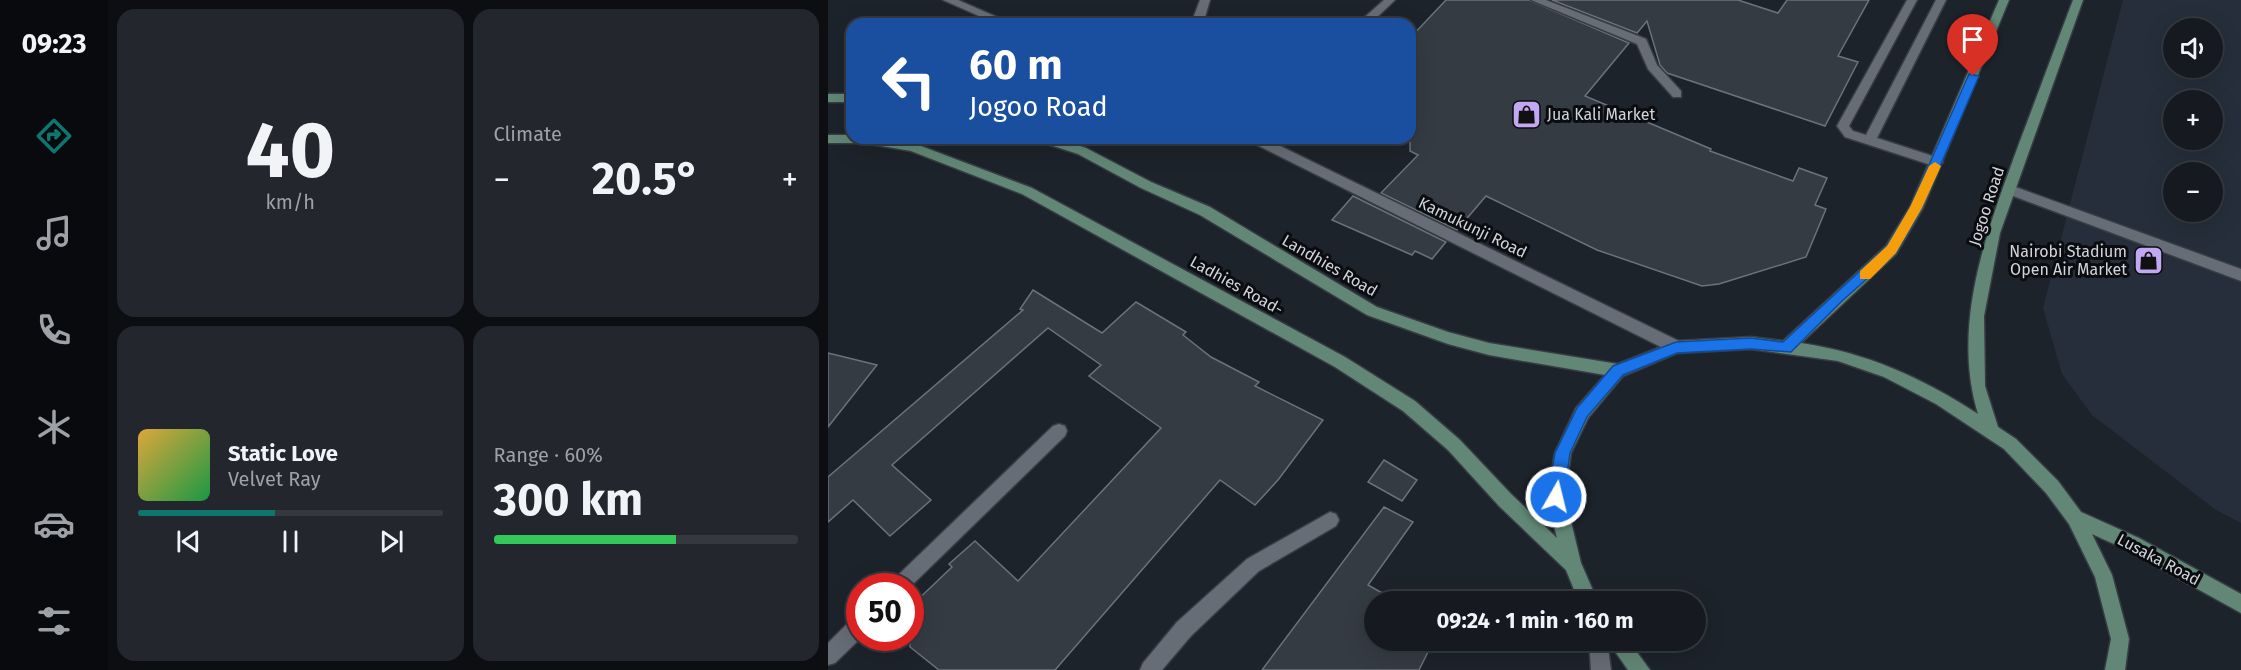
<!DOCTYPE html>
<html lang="en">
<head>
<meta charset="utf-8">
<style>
  body { margin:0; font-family:"Fira Sans",sans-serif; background:#23272d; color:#f1f3f6; height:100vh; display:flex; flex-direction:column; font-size:22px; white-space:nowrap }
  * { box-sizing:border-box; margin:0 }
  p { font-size:20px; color:#9ea1a5 }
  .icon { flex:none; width:33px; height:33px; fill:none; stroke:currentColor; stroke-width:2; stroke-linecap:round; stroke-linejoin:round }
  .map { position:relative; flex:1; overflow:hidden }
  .panel { display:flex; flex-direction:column; gap:9px; padding:9px; background:#0c0e12; width:720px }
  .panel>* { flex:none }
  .hud { position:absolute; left:18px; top:18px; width:570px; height:126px; border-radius:18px; box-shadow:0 6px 24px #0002,0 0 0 2px #35383e; background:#1a4fa0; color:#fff; overflow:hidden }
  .controls { position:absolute; left:1335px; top:18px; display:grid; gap:12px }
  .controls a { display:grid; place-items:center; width:60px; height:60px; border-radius:50%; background:#161a20; box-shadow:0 6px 24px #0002,0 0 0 2px #35383e; font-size:30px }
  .speed { position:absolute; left:18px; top:573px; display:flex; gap:12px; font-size:30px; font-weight:700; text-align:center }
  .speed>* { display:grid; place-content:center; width:78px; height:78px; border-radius:50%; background:#161a20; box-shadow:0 6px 24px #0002,0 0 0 2px #35383e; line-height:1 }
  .speed .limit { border:9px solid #d22; background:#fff; color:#111 }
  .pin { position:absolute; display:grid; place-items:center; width:51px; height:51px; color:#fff; margin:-62px -26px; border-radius:50% 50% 50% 0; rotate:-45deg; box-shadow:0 0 6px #0007 }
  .pin .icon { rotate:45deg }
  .me { position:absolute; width:66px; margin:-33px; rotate:8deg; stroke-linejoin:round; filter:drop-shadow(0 0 4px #0008) }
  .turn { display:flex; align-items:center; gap:21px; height:126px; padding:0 24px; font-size:27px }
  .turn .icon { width:78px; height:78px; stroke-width:2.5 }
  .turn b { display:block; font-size:42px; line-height:51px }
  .big { font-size:45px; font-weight:700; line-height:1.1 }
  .panel .widget { flex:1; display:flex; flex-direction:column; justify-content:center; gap:9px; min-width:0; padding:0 21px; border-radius:18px; background:#23272d }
  .panel .dial { align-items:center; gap:0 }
  .dial b { font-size:78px; line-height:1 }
  .song { display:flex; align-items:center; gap:18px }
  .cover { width:72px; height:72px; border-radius:9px; background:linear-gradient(135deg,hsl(40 70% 55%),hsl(140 70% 35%)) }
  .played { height:6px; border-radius:3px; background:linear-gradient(90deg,#0f766e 45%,#35383e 45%) }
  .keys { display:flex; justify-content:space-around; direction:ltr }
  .heat { display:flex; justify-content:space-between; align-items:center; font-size:33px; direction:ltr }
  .charge { height:9px; border-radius:4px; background:linear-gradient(90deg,#34c759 60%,#35383e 0) }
  .panel .tiles { flex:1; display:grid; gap:9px; grid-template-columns:repeat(2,1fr) }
  .trip { position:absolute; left:536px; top:591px; width:342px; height:60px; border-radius:30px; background:#161a20; box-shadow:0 6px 24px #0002,0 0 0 2px #35383e; font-weight:700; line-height:60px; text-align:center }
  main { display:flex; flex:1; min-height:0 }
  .tabs { display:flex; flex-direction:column; width:108px; justify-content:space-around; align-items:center; background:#090a0d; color:#9ea1a5 }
  .tabs .icon { width:42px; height:42px }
  .tabs .on { color:#0f766e }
  .tabs b { font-size:27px; color:#f1f3f6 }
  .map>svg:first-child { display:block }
  .built { fill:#252e3a; fill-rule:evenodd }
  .building { fill:#353b43; stroke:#6b727b; stroke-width:1.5 }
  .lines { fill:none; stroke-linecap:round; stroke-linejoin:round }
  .service-casing { stroke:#373d43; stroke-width:3 }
  .minor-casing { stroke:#373d43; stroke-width:3 }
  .tertiary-casing { stroke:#373d43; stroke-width:3 }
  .secondary-casing { stroke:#373d43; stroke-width:3 }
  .service { fill:#666d76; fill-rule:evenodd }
  .minor { fill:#666d76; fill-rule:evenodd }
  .tertiary { fill:#666d76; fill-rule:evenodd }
  .secondary { fill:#628776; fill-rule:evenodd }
  .route { fill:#1a73e8; stroke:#114b97; stroke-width:1.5 }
  .slow { fill:#f59e0b }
  .labels { text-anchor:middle; stroke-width:6; stroke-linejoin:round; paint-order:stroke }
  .poi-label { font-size:16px; fill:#d1d5da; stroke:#0a0c10; text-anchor:start }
  .street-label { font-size:16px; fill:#d1d5da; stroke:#0a0c10 }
</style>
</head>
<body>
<main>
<nav class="tabs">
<b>09:23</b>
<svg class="icon on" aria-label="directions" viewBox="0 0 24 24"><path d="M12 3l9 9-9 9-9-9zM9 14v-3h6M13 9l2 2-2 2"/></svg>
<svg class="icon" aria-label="music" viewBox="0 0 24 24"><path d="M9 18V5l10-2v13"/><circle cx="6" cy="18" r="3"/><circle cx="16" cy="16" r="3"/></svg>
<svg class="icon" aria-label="phone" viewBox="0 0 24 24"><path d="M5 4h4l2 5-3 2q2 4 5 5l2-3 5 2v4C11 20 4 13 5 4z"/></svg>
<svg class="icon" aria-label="climate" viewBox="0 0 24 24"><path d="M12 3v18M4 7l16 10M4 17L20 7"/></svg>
<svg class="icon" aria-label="car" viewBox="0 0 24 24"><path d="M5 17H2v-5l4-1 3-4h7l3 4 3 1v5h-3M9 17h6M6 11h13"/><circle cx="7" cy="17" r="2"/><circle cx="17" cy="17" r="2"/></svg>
<svg class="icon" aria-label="filters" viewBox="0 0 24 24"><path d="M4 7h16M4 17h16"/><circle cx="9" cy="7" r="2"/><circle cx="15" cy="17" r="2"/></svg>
</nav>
<section class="panel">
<div class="tiles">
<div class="widget dial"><b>40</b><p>km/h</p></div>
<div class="widget"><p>Climate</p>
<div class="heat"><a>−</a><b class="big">20.5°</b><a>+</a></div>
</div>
<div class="widget">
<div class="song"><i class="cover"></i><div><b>Static Love</b><p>Velvet Ray</p></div></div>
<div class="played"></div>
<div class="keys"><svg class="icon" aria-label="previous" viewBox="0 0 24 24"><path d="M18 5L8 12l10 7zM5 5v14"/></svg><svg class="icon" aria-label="pause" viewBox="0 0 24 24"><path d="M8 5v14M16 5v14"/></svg><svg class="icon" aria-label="next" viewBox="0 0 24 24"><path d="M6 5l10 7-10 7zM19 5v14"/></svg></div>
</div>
<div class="widget"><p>Range · 60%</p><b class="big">300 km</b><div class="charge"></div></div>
</div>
</section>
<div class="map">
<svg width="1413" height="670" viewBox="0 0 1413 670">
  <rect width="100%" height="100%" fill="#1d232b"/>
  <path class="built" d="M 1295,0 L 1413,0 L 1413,523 L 1388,510 L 1264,415 L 1234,374 L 1215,308 ZM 1346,28 L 1384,28 L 1384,68 L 1346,68 ZM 1346,100 L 1384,100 L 1384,140 L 1346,140 ZM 1346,172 L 1384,172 L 1384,212 L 1346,212 Z"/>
  <g class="building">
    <path d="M 618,0 L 701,0 L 801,43 L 757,96 L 883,149 L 882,151 L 965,181 L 971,168 L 999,178 L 987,205 L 998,209 L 978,257 L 891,284 L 874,286 L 769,250 L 658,196 L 629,230 L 553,193 L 590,155 L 582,151 L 582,38 Z"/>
    <path d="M 724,0 L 910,0 L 950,13 L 959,0 L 1041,0 L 1010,56 L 1030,62 L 997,126 L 839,73 L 832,65 L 819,21 L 809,33 Z"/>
    <path d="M 525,196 L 531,199 L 618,242 L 604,259 L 587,251 L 584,255 L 504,220 Z"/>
    <path d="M 205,290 L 274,333 L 308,302 L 358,332 L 355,335 L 383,357 L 431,382 L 427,386 L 495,420 L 450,480 L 427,505 L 392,480 L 227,670 L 111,670 L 82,647 L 82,607 L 124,567 L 121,564 L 147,541 L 190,581 L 333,428 L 261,376 L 273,365 L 220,328 L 64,465 L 103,500 L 62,536 L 25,500 L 0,522 L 0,477 L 195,310 L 192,309 Z"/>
    <path d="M 0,353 L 49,365 L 0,427 Z"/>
    <path d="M 556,460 L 589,480 L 574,501 L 540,482 Z"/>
    <path d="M 556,507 L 585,522 L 540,585 L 570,602 L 546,602 L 546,640 L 606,640 L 591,670 L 434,670 Z"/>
  </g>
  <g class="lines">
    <defs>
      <g id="service">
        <path d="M 703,0 L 718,0 L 818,39 L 829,65 L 853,91 L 853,97 L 845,97 L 820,69 L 809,44 Z"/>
        <path d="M 1079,0 L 1089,0 L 1021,126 L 1025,131 L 1038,135 L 1108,0 L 1118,0 L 1049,138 L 1114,159 L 1115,162 L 1109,167 L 1017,137 L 1009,126 Z"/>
        <path d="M 541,16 L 556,24 L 542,24 L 537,21 L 537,17 Z"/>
        <path d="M 231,424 L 237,426 L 239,431 L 237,436 L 82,587 L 62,586 L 65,580 L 225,426 Z"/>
        <path d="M 502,512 L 508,514 L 511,520 L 508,526 L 431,571 L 363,636 L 334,670 L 312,670 L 315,663 L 349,622 L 419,559 Z"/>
        <path d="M 32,616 L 33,638 L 7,663 L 0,665 L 0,643 L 25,618 Z"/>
      </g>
      <g id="minor">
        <path d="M 115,0 L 130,0 L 185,24 L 169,24 Z"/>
        <path d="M 372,0 L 382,0 L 375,24 L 363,24 Z"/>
        <path d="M 1182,185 L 1413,269 L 1413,281 L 1177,193 L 1175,190 Z"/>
        <path d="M 761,640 L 779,640 L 783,670 L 763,670 Z"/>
      </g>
      <g id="tertiary">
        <path d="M 556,0 L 567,0 L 542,24 L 529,24 Z"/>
        <path d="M 419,138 L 436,138 L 853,342 L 856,347 L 853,352 L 848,353 L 843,352 L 421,141 Z"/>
      </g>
      <g id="secondary">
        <path d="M 1171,0 L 1181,0 L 1095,208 L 1068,254 L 973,343 C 1039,353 1093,377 1150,414 C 1122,322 1161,226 1192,141 C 1210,94 1227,47 1245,0 L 1255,0 L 1172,233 L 1156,316 L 1157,386 L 1170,427 L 1188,439 L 1230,481 L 1253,512 L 1311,538 L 1413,594 L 1413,613 L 1299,550 L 1264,534 L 1284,575 L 1301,639 L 1297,670 L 1277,670 L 1283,639 L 1267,577 L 1241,524 L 1218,493 L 1176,449 L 1108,404 L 1056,377 L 1010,361 L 923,349 L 849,353 L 795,376 L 760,418 L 743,453 L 737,497 L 753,563 L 770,602 L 751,602 L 738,570 L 671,506 L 620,450 L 575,411 L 507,367 L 194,194 L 83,151 L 36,143 L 0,143 L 0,135 L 24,135 L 24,138 L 57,138 L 85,143 L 204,188 L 517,357 L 587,401 L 632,440 L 683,494 L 729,538 L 719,497 L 727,453 L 748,408 L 777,375 L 661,355 L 620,344 L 539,315 L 372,215 L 313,188 L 250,154 L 210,141 L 208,138 L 228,138 L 258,148 L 323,182 L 382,207 L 549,307 L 620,332 L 661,343 L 790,364 L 848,341 L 923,337 L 955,341 L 1058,246 L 1082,207 Z"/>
        <rect x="0" y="94" width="24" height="8"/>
        <path d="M 779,640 L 800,640 L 822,670 L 800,670 Z"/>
      </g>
    </defs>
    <use href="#service" class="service-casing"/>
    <use href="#minor" class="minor-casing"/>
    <use href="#tertiary" class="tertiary-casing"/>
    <use href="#secondary" class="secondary-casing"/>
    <use href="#service" class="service"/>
    <use href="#minor" class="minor"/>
    <use href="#tertiary" class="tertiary"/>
    <use href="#secondary" class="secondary"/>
  </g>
  <path class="route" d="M 1141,74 L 1151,76 L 1094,208 L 1068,253 L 1014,301 L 963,352 L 923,349 L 849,353 L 795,375 L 759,417 L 742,453 L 736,497 L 734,502 L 728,504 L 723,502 L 720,497 L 727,453 L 749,408 L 785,366 L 848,342 L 923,338 L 955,342 L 1059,246 L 1082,208 Z"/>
  <path class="slow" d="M 1107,162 L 1113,166 L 1094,208 L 1068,253 L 1042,279 L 1032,279 L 1032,271 L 1059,246 L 1082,207 L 1101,166 Z"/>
  <defs>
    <symbol id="shop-square" viewBox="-11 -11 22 22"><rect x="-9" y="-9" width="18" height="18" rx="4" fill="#c2a8f3" stroke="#0a0c10"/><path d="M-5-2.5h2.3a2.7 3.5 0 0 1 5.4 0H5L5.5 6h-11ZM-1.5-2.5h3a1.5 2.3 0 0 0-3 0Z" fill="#111"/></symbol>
  </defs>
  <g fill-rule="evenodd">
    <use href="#shop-square" x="682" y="98" width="33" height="33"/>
    <use href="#shop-square" x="1304" y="244" width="33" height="33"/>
  </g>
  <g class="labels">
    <g class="poi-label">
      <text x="719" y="120">Jua Kali Market</text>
      <text x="1299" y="257" text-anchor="end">Nairobi Stadium<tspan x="1299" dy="18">Open Air Market</tspan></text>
    </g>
    <g class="street-label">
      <text transform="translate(1158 206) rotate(-72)" y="6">Jogoo Road</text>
      <text transform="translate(645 227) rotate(26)" y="6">Kamukunji Road</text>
      <text transform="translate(502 265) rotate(30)" y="6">Landhies Road</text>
      <text transform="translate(409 285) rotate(29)" y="6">Ladhies Road-</text>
      <text transform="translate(1331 559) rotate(28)" y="6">Lusaka Road</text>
    </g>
  </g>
</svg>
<div class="controls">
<a><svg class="icon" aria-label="sound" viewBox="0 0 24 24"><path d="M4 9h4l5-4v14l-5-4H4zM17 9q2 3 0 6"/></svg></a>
<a>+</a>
<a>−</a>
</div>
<div class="speed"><div class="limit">50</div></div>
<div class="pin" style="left:1145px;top:76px;background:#d93025"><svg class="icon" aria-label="arrive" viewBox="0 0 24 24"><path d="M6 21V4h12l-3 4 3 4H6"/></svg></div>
<svg class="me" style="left:728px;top:497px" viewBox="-20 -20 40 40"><circle r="17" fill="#1a73e8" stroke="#fff" stroke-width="3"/><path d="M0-11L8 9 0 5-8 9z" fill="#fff"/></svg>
<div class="trip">09:24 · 1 min · 160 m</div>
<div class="hud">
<div class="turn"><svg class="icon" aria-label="left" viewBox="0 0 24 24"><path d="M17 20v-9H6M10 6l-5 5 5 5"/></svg><div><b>60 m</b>Jogoo Road</div></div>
</div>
</div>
</main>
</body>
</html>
